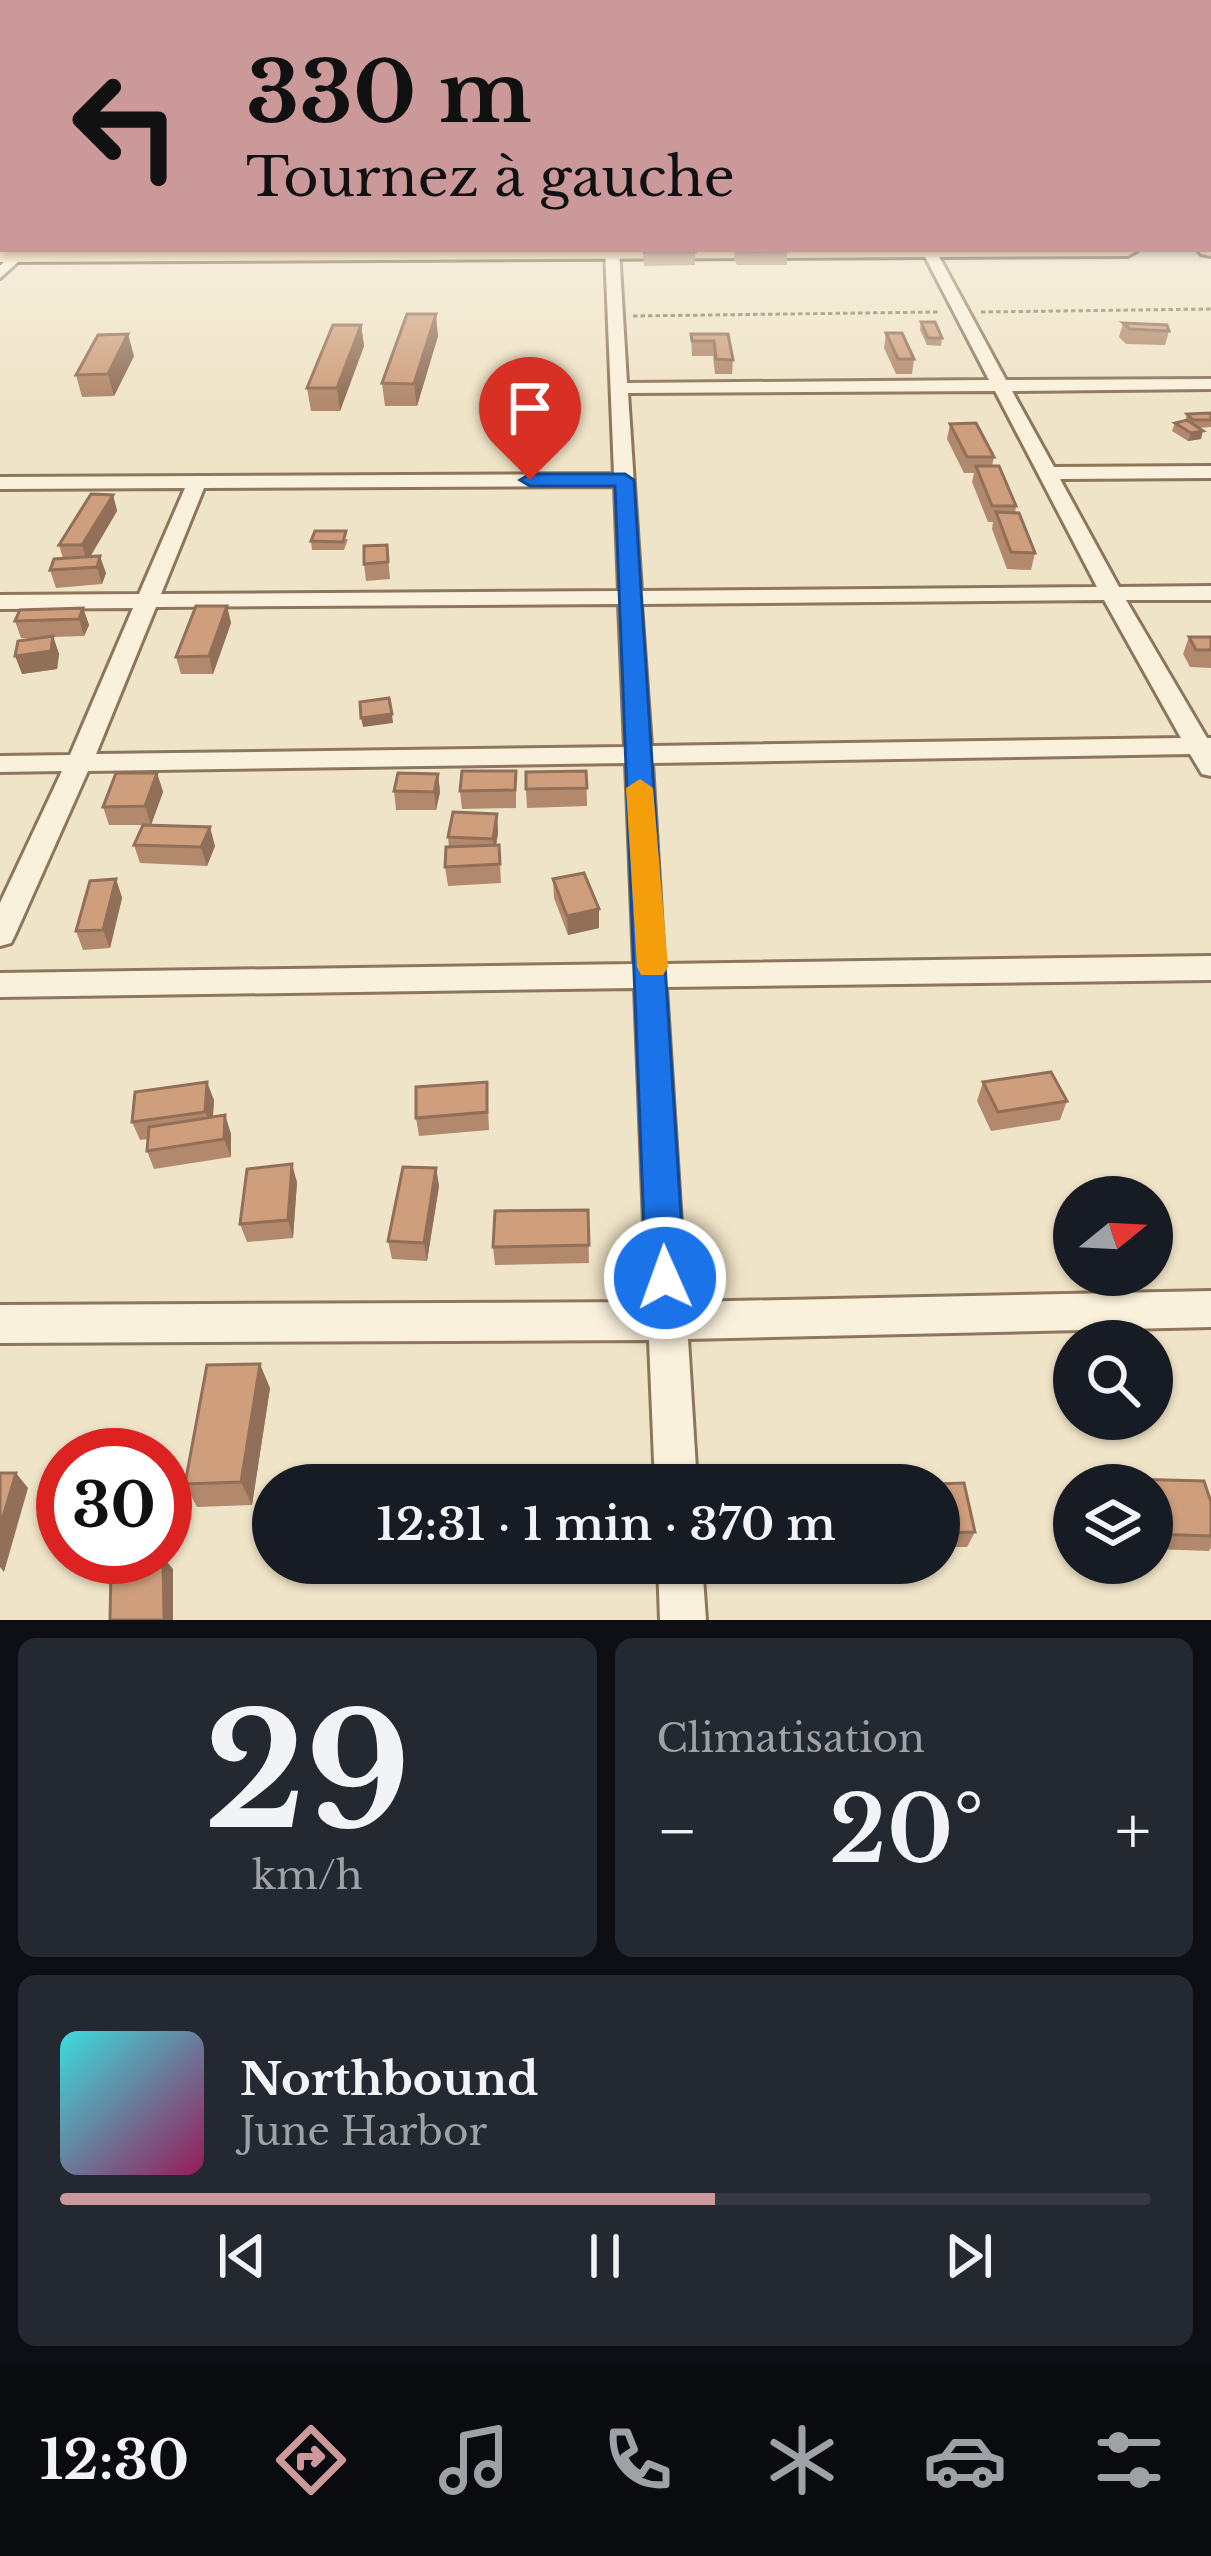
<!DOCTYPE html>
<html lang="fr">
<head>
<meta charset="utf-8">
<style>
  body { margin:0; font-family:"Libre Baskerville",serif; background:#242831; color:#f1f3f6; height:100vh; display:flex; flex-direction:column; font-size:45px; white-space:nowrap }
  * { box-sizing:border-box; margin:0 }
  p { font-size:39px; color:#9ea1a6 }
  .icon { flex:none; width:66px; height:66px; fill:none; stroke:currentColor; stroke-width:2; stroke-linecap:round; stroke-linejoin:round }
  .map { position:relative; height:1620px; overflow:hidden }
  .panel { display:flex; flex-direction:column; gap:18px; padding:18px; background:#0d0f14; flex:1 }
  .panel>* { flex:none }
  .guide { position:absolute; left:0px; top:0px; width:1212px; height:252px; box-shadow:0 3px 9px #0004; background:#cc999b; color:#111; overflow:hidden }
  .needle { width:78px; rotate:72deg }
  .tools { position:absolute; left:1053px; top:1176px; display:grid; gap:24px }
  .tools a { display:grid; place-items:center; width:120px; height:120px; border-radius:50%; background:#171b24; box-shadow:0 3px 9px #0004; font-size:60px }
  .speed { position:absolute; left:36px; top:1428px; display:flex; gap:24px; font-size:60px; font-weight:700; text-align:center }
  .speed>* { display:grid; place-content:center; width:156px; height:156px; border-radius:50%; background:#171b24; box-shadow:0 3px 9px #0004; line-height:1 }
  .speed .limit { border:18px solid #d22; background:#fff; color:#111 }
  .pin { position:absolute; display:grid; place-items:center; width:102px; height:102px; color:#fff; margin:-123px -51px; border-radius:50% 50% 50% 0; rotate:-45deg; box-shadow:0 0 12px #0007 }
  .pin .icon { rotate:45deg }
  .me { position:absolute; width:132px; margin:-66px; rotate:358deg; stroke-linejoin:round; filter:drop-shadow(0 0 9px #0008) }
  .turn { display:flex; align-items:center; gap:42px; height:252px; padding:0 48px; font-size:54px }
  .turn .icon { width:156px; height:156px; stroke-width:2.5 }
  .turn b { display:block; font-size:84px; line-height:102px }
  .big { font-size:90px; font-weight:600; line-height:1.1 }
  .panel .widget { flex:1; display:flex; flex-direction:column; justify-content:center; gap:18px; min-width:0; padding:0 42px; border-radius:18px; background:#242831 }
  .panel .dial { align-items:center; gap:0 }
  .dial b { font-size:156px; line-height:1 }
  .song { display:flex; align-items:center; gap:36px }
  .cover { width:144px; height:144px; border-radius:18px; background:linear-gradient(135deg,hsl(180 70% 55%),hsl(330 70% 35%)) }
  .played { height:12px; border-radius:6px; background:linear-gradient(90deg,#cc999b 60%,#363941 60%) }
  .keys { display:flex; justify-content:space-around; direction:ltr }
  .heat { display:flex; justify-content:space-between; align-items:center; font-size:66px; direction:ltr }
  .panel .tiles { flex:1; display:grid; gap:18px; grid-template-columns:1fr 1fr }
  .widget:last-child { grid-column:span 2 }
  .trip { position:absolute; left:252px; top:1464px; width:708px; height:120px; border-radius:60px; background:#171b24; box-shadow:0 3px 9px #0004; font-weight:600; line-height:120px; text-align:center }
  .menu { display:flex; height:192px; justify-content:space-around; align-items:center; background:#090b0e; color:#9ea1a6 }
  .menu .icon { width:84px; height:84px }
  .menu .selected { color:#cc999b }
  .menu b { font-size:54px; color:#f1f3f6 }
  .map>svg:first-child { display:block }
  .lines { fill:none; stroke-linecap:round; stroke-linejoin:round }
  .minor-casing { stroke:#8d765c; stroke-width:6 }
  .primary-casing { stroke:#5b4430; stroke-width:6 }
  .path { stroke:#8d765c; stroke-width:3; stroke-dasharray:4.5 3; stroke-linecap:butt }
  .minor { fill:#faf1dc; fill-rule:evenodd }
  .primary { fill:#f3d9a0; fill-rule:evenodd }
  .wall { fill:#b2896c }
  .shaded-wall { fill:#916f58 }
  .building { fill:#cf9f7d; stroke:#916f58; stroke-width:3 }
  .route { fill:#1a73e8; stroke:#114b97; stroke-width:3 }
  .slow { fill:#f59e0b }
</style>
</head>
<body>
<div class="map">
<svg width="1211" height="1620" viewBox="0 0 1211 1620">
  <rect width="100%" height="100%" fill="#f0e4c8"/>
  <g class="lines">
    <defs>
      <g id="minor">
        <rect x="1209" y="189" width="2" height="8"/>
        <rect x="0" y="194" width="3" height="8"/>
        <path d="M 605,249 L 619,249 L 627,383 L 989,380 L 921,249 L 935,249 L 1006,380 L 1211,379 L 1211,389 L 1012,391 L 1054,467 L 1211,466 L 1211,478 L 1060,479 L 1119,587 L 1211,586 L 1211,600 L 1126,600 L 1207,738 L 1211,738 L 1211,776 L 1202,774 L 1190,754 L 652,763 L 664,964 L 1211,956 L 1211,980 L 666,987 L 686,1302 L 1211,1291 L 1211,1327 L 688,1339 L 697,1485 L 655,1485 L 649,1340 L 0,1343 L 0,1305 L 647,1302 L 635,988 L 0,997 L 0,973 L 634,964 L 626,763 L 88,771 L 15,935 L 11,943 L 0,946 L 0,903 L 62,771 L 0,772 L 0,756 L 70,755 L 133,608 L 0,609 L 0,595 L 139,594 L 185,488 L 0,489 L 0,477 L 614,474 ZM 995,391 L 1097,587 L 641,591 L 628,393 ZM 615,486 L 619,591 L 161,594 L 204,488 ZM 1104,600 L 1181,738 L 651,746 L 641,604 ZM 619,604 L 625,747 L 96,754 L 156,607 Z"/>
        <path d="M 15,251 L 27,254 L 0,278 L 0,266 Z"/>
        <path d="M 658,1563 L 702,1563 L 706,1620 L 660,1620 Z"/>
      </g>
      <g id="primary">
        <path d="M 1209,242 L 1211,256 L 1201,254 L 1197,249 L 1209,249 Z"/>
        <path d="M 0,248 L 3,249 L 1140,249 L 1128,256 L 0,262 Z"/>
      </g>
    </defs>
    <use href="#minor" class="minor-casing"/>
    <use href="#primary" class="primary-casing"/>
    <g class="path">
      <path d="M 981,312 L 1211,309"/>
      <path d="M 633,316 L 939,312"/>
    </g>
    <use href="#minor" class="minor"/>
    <use href="#primary" class="primary"/>
  </g>
  <g class="wall">
    <path d="M 643,249 L 695,252 L 695,265 L 644,266 Z"/>
    <path d="M 735,249 L 787,249 L 787,265 L 737,265 L 734,258 Z"/>
    <path d="M 921,322 L 942,338 L 941,346 L 927,345 L 920,330 Z"/>
    <path d="M 1123,323 L 1169,331 L 1165,345 L 1126,344 L 1119,337 Z"/>
    <path d="M 361,325 L 364,346 L 340,411 L 311,411 L 307,388 Z"/>
    <path d="M 886,333 L 914,359 L 912,374 L 896,374 L 884,348 Z"/>
    <path d="M 691,334 L 728,334 L 733,360 L 732,374 L 715,374 L 713,356 L 692,356 Z"/>
    <path d="M 438,336 L 417,406 L 385,406 L 382,383 Z"/>
    <path d="M 134,356 L 114,396 L 82,397 L 76,375 Z"/>
    <path d="M 1187,414 L 1211,420 L 1211,427 L 1198,428 L 1201,439 L 1188,441 L 1172,431 L 1175,423 L 1185,421 Z"/>
    <path d="M 950,424 L 994,457 L 992,466 L 1016,506 L 1015,513 L 1035,553 L 1031,570 L 1007,569 L 992,529 L 993,522 L 988,522 L 972,482 L 974,473 L 964,473 L 947,439 Z"/>
    <path d="M 113,495 L 117,511 L 90,557 L 106,573 L 102,584 L 56,588 L 50,570 L 63,558 L 59,545 Z"/>
    <path d="M 348,539 L 344,550 L 312,550 L 311,541 Z"/>
    <path d="M 387,545 L 390,579 L 366,581 L 364,564 Z"/>
    <path d="M 227,606 L 231,623 L 213,674 L 181,674 L 176,657 Z"/>
    <path d="M 83,608 L 89,625 L 84,636 L 53,637 L 59,654 L 57,669 L 22,674 L 40,638 L 21,638 L 15,621 Z"/>
    <path d="M 1189,637 L 1211,637 L 1211,668 L 1190,667 L 1183,654 Z"/>
    <path d="M 516,771 L 516,808 L 462,809 L 460,791 Z"/>
    <path d="M 586,771 L 587,806 L 527,808 L 526,789 Z"/>
    <path d="M 157,773 L 163,792 L 151,825 L 109,825 L 103,807 Z"/>
    <path d="M 438,774 L 440,792 L 436,810 L 396,810 L 394,791 Z"/>
    <path d="M 497,814 L 498,833 L 496,845 L 499,845 L 501,883 L 448,886 L 445,867 L 449,847 L 448,837 Z"/>
    <path d="M 134,845 L 215,846 L 207,866 L 140,863 Z"/>
    <path d="M 116,879 L 122,898 L 110,948 L 83,950 L 76,931 Z"/>
    <path d="M 553,879 L 599,928 L 568,935 L 554,898 Z"/>
    <path d="M 487,1082 L 489,1130 L 419,1136 L 416,1118 Z"/>
    <path d="M 983,1082 L 1067,1101 L 1060,1120 L 991,1131 L 977,1101 Z"/>
    <path d="M 214,1100 L 213,1117 L 225,1115 L 231,1134 L 231,1157 L 154,1169 L 147,1151 L 148,1139 L 140,1140 L 132,1122 Z"/>
    <path d="M 436,1168 L 439,1186 L 427,1261 L 392,1259 L 388,1241 Z"/>
    <path d="M 297,1182 L 293,1238 L 247,1242 L 240,1224 Z"/>
    <path d="M 588,1210 L 589,1263 L 495,1265 L 493,1247 Z"/>
    <path d="M 270,1388 L 252,1505 L 197,1507 L 185,1484 Z"/>
    <path d="M 1090,1478 L 1204,1481 L 1211,1502 L 1211,1548 L 1209,1551 L 1152,1549 L 1152,1485 L 1085,1485 Z"/>
    <path d="M 939,1485 L 975,1532 L 967,1547 L 939,1547 Z"/>
  </g>
  <g class="shaded-wall">
    <path d="M 436,314 L 438,336 L 417,406 L 414,384 Z"/>
    <path d="M 361,325 L 364,346 L 340,411 L 337,388 Z"/>
    <path d="M 128,334 L 134,356 L 114,396 L 108,374 Z"/>
    <path d="M 1203,431 L 1201,439 L 1188,441 L 1191,433 Z"/>
    <path d="M 113,495 L 117,511 L 87,562 L 82,545 Z"/>
    <path d="M 100,556 L 106,573 L 102,584 L 97,567 Z"/>
    <path d="M 227,606 L 231,623 L 213,674 L 209,656 Z"/>
    <path d="M 83,608 L 89,625 L 84,636 L 79,619 Z"/>
    <path d="M 53,636 L 59,654 L 57,669 L 22,674 L 15,656 Z"/>
    <path d="M 392,714 L 393,723 L 363,727 L 361,718 Z"/>
    <path d="M 157,773 L 163,792 L 151,825 L 145,806 Z"/>
    <path d="M 438,774 L 440,792 L 436,810 L 434,792 Z"/>
    <path d="M 497,814 L 498,833 L 494,857 L 493,839 Z"/>
    <path d="M 210,827 L 215,846 L 207,866 L 201,847 Z"/>
    <path d="M 116,879 L 122,898 L 110,948 L 103,930 Z"/>
    <path d="M 599,909 L 599,928 L 568,935 L 567,916 Z"/>
    <path d="M 207,1082 L 214,1100 L 212,1130 L 205,1112 Z"/>
    <path d="M 225,1115 L 231,1134 L 231,1157 L 224,1139 Z"/>
    <path d="M 292,1164 L 297,1182 L 293,1238 L 288,1220 Z"/>
    <path d="M 436,1168 L 439,1186 L 427,1261 L 424,1243 Z"/>
    <path d="M 260,1364 L 270,1388 L 252,1505 L 241,1482 Z"/>
    <path d="M 16,1473 L 28,1488 L 4,1572 L 0,1567 L 0,1527 Z"/>
    <path d="M 163,1557 L 173,1569 L 173,1620 L 164,1620 Z"/>
  </g>
  <g class="building">
    <path d="M 644,249 L 694,249 L 695,252 L 644,252 Z"/>
    <path d="M 737,249 L 787,249 L 788,251 L 737,252 Z"/>
    <path d="M 407,314 L 436,314 L 414,384 L 382,383 Z"/>
    <path d="M 921,322 L 935,322 L 942,338 L 928,338 Z"/>
    <path d="M 1123,323 L 1167,325 L 1169,331 L 1130,329 Z"/>
    <path d="M 333,325 L 361,325 L 337,388 L 307,388 Z"/>
    <path d="M 886,333 L 902,333 L 914,359 L 898,359 Z"/>
    <path d="M 128,334 L 108,374 L 76,375 L 98,335 Z"/>
    <path d="M 691,334 L 728,334 L 733,360 L 716,359 L 714,341 L 692,341 Z"/>
    <path d="M 1211,413 L 1211,420 L 1193,420 L 1187,414 Z"/>
    <path d="M 1187,420 L 1203,431 L 1191,433 L 1175,423 Z"/>
    <path d="M 976,423 L 994,457 L 967,457 L 950,424 Z"/>
    <path d="M 976,466 L 999,466 L 1016,506 L 992,506 Z"/>
    <path d="M 91,494 L 113,495 L 82,545 L 59,545 Z"/>
    <path d="M 996,512 L 1019,513 L 1035,553 L 1011,552 Z"/>
    <path d="M 315,531 L 346,531 L 343,542 L 311,541 Z"/>
    <path d="M 387,545 L 388,562 L 364,564 L 364,546 Z"/>
    <path d="M 100,556 L 97,567 L 50,570 L 54,559 Z"/>
    <path d="M 196,606 L 227,606 L 209,656 L 176,657 Z"/>
    <path d="M 83,608 L 79,619 L 15,621 L 20,610 Z"/>
    <path d="M 53,636 L 51,651 L 15,656 L 18,641 Z"/>
    <path d="M 1189,637 L 1211,637 L 1211,650 L 1196,650 Z"/>
    <path d="M 389,698 L 392,714 L 361,718 L 360,702 Z"/>
    <path d="M 462,771 L 516,771 L 515,790 L 460,791 Z"/>
    <path d="M 586,771 L 587,788 L 526,789 L 526,772 Z"/>
    <path d="M 116,773 L 157,773 L 145,806 L 103,807 Z"/>
    <path d="M 398,773 L 438,774 L 434,792 L 394,791 Z"/>
    <path d="M 453,812 L 497,814 L 493,839 L 448,837 Z"/>
    <path d="M 143,825 L 210,827 L 201,847 L 134,845 Z"/>
    <path d="M 499,845 L 500,864 L 445,867 L 446,847 Z"/>
    <path d="M 584,873 L 599,909 L 567,916 L 553,879 Z"/>
    <path d="M 116,879 L 103,930 L 76,931 L 90,881 Z"/>
    <path d="M 1051,1072 L 1067,1101 L 998,1112 L 983,1082 Z"/>
    <path d="M 207,1082 L 205,1112 L 132,1122 L 135,1092 Z"/>
    <path d="M 487,1082 L 487,1112 L 416,1118 L 416,1087 Z"/>
    <path d="M 225,1115 L 224,1139 L 147,1151 L 149,1127 Z"/>
    <path d="M 292,1164 L 288,1220 L 240,1224 L 247,1169 Z"/>
    <path d="M 403,1167 L 436,1168 L 424,1243 L 388,1241 Z"/>
    <path d="M 588,1210 L 589,1245 L 493,1247 L 495,1211 Z"/>
    <path d="M 260,1364 L 241,1482 L 185,1484 L 207,1365 Z"/>
    <path d="M 0,1473 L 16,1473 L 0,1527 Z"/>
    <path d="M 1090,1478 L 1204,1481 L 1211,1502 L 1211,1536 L 1152,1534 L 1152,1485 L 1091,1485 Z"/>
    <path d="M 964,1483 L 975,1532 L 939,1533 L 939,1485 L 904,1485 Z"/>
    <path d="M 155,1557 L 163,1557 L 164,1620 L 110,1620 L 111,1569 Z"/>
  </g>
  <linearGradient id="sky" x2="0" y2="1"><stop stop-color="#8fbad6"/><stop offset="0.44" stop-color="#f8f3e6"/><stop offset="1" stop-color="#f8f3e6" stop-opacity="0"/></linearGradient>
  <rect width="1211" height="402" fill="url(#sky)"/>
  <path class="route" d="M 625,474 L 634,480 L 685,1278 L 679,1291 L 665,1296 L 652,1291 L 646,1278 L 615,486 L 530,486 L 520,480 L 530,474 Z"/>
  <path class="slow" d="M 640,779 L 653,788 L 668,967 L 663,975 L 641,975 L 637,967 L 626,788 Z"/>
</svg>
<div class="tools">
<a><svg class="needle" viewBox="-14 -14 28 28"><path d="M0-13l5 13h-10z" fill="#e53935"/><path d="M0 13l5-13h-10z" fill="#9ea1a6"/></svg></a>
<a><svg class="icon" aria-label="search" viewBox="0 0 24 24"><circle cx="10" cy="10" r="6"/><path d="M15 15l6 6"/></svg></a>
<a><svg class="icon" aria-label="layers" viewBox="0 0 24 24"><path d="M12 4l9 5-9 5-9-5zM3 14l9 5 9-5"/></svg></a>
</div>
<div class="speed"><div class="limit">30</div></div>
<div class="pin" style="left:530px;top:480px;background:#d93025"><svg class="icon" aria-label="arrive" viewBox="0 0 24 24"><path d="M6 21V4h12l-3 4 3 4H6"/></svg></div>
<svg class="me" style="left:665px;top:1278px" viewBox="-20 -20 40 40"><circle r="17" fill="#1a73e8" stroke="#fff" stroke-width="3"/><path d="M0-11L8 9 0 5-8 9z" fill="#fff"/></svg>
<div class="trip">12:31 · 1 min · 370 m</div>
<div class="guide">
<div class="turn"><svg class="icon" aria-label="left" viewBox="0 0 24 24"><path d="M17 20v-9H6M10 6l-5 5 5 5"/></svg><div><b>330 m</b>Tournez à gauche</div></div>
</div>
</div>
<section class="panel">
<div class="tiles">
<div class="widget dial"><b>29</b><p>km/h</p></div>
<div class="widget"><p>Climatisation</p>
<div class="heat"><a>−</a><b class="big">20°</b><a>+</a></div>
</div>
<div class="widget">
<div class="song"><i class="cover"></i><div><b>Northbound</b><p>June Harbor</p></div></div>
<div class="played"></div>
<div class="keys"><svg class="icon" aria-label="previous" viewBox="0 0 24 24"><path d="M18 5L8 12l10 7zM5 5v14"/></svg><svg class="icon" aria-label="pause" viewBox="0 0 24 24"><path d="M8 5v14M16 5v14"/></svg><svg class="icon" aria-label="next" viewBox="0 0 24 24"><path d="M6 5l10 7-10 7zM19 5v14"/></svg></div>
</div>
</div>
</section>
<nav class="menu">
<b>12:30</b>
<svg class="icon selected" aria-label="directions" viewBox="0 0 24 24"><path d="M12 3l9 9-9 9-9-9zM9 14v-3h6M13 9l2 2-2 2"/></svg>
<svg class="icon" aria-label="music" viewBox="0 0 24 24"><path d="M9 18V5l10-2v13"/><circle cx="6" cy="18" r="3"/><circle cx="16" cy="16" r="3"/></svg>
<svg class="icon" aria-label="phone" viewBox="0 0 24 24"><path d="M5 4h4l2 5-3 2q2 4 5 5l2-3 5 2v4C11 20 4 13 5 4z"/></svg>
<svg class="icon" aria-label="climate" viewBox="0 0 24 24"><path d="M12 3v18M4 7l16 10M4 17L20 7"/></svg>
<svg class="icon" aria-label="car" viewBox="0 0 24 24"><path d="M5 17H2v-5l4-1 3-4h7l3 4 3 1v5h-3M9 17h6M6 11h13"/><circle cx="7" cy="17" r="2"/><circle cx="17" cy="17" r="2"/></svg>
<svg class="icon" aria-label="filters" viewBox="0 0 24 24"><path d="M4 7h16M4 17h16"/><circle cx="9" cy="7" r="2"/><circle cx="15" cy="17" r="2"/></svg>
</nav>
</body>
</html>
